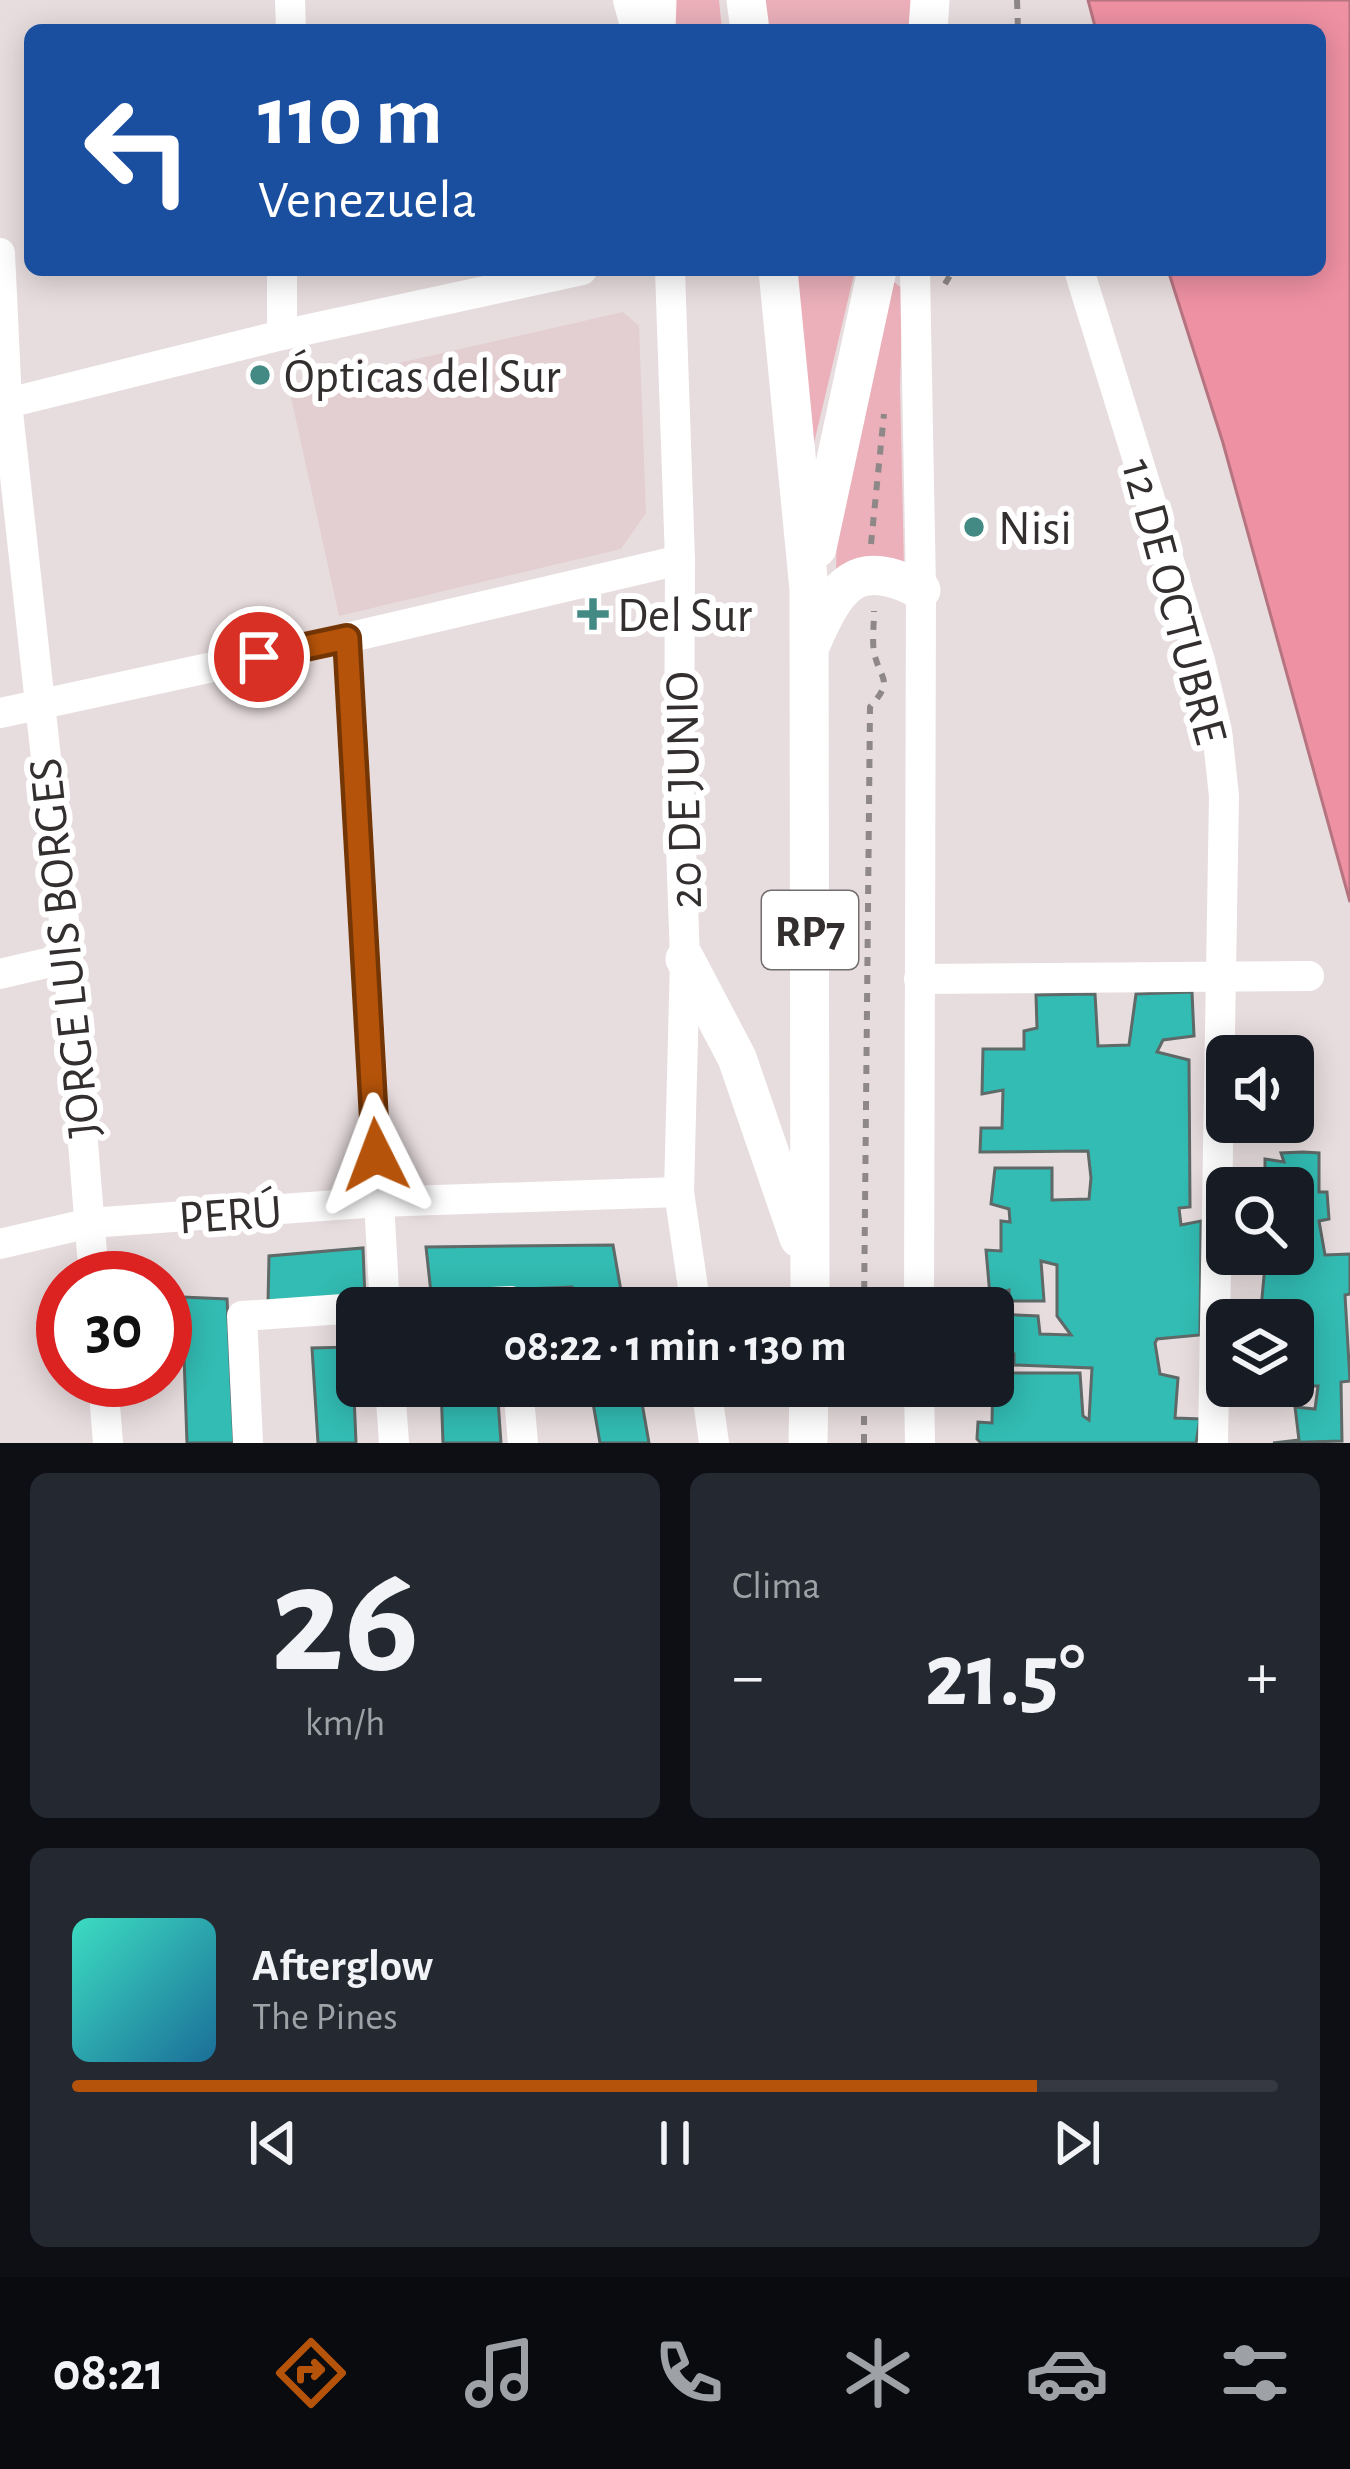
<!DOCTYPE html>
<html lang="es">
<head>
<meta charset="utf-8">
<style>
  body { margin:0; font-family:"Alegreya Sans",sans-serif; background:#242831; color:#f1f3f6; height:100vh; display:flex; flex-direction:column; font-size:45px; white-space:nowrap }
  * { box-sizing:border-box; margin:0 }
  p { font-size:39px; color:#9ea1a6 }
  .icon { flex:none; width:66px; height:66px; fill:none; stroke:currentColor; stroke-width:2; stroke-linecap:round; stroke-linejoin:round }
  .map { position:relative; height:1443px; overflow:hidden }
  .panel { display:flex; flex-direction:column; gap:30px; padding:30px; background:#0d0f14; flex:1 }
  .panel>* { flex:none }
  .top-card { position:absolute; left:24px; top:24px; width:1302px; height:252px; border-radius:18px; box-shadow:0 6px 30px #0003; background:#1a4fa0; color:#fff; overflow:hidden }
  .fabs { position:absolute; left:1206px; top:1035px; display:grid; gap:24px }
  .fabs a { display:grid; place-items:center; width:108px; height:108px; border-radius:18px; background:#171b24; box-shadow:0 6px 30px #0003; font-size:60px }
  .speed { position:absolute; left:36px; top:1251px; display:flex; gap:24px; font-size:60px; font-weight:700; text-align:center }
  .speed>* { display:grid; place-content:center; width:156px; height:156px; border-radius:50%; background:#171b24; box-shadow:0 6px 30px #0003; line-height:1 }
  .speed .limit { border:18px solid #d22; background:#fff; color:#111 }
  .pin { position:absolute; display:grid; place-items:center; width:102px; height:102px; color:#fff; margin:-51px; border:6px solid #fff; border-radius:50%; box-shadow:0 3px 12px #0007 }
  .me { position:absolute; width:132px; margin:-66px; rotate:357deg; stroke-linejoin:round; filter:drop-shadow(0 0 9px #0008) }
  .turn { display:flex; align-items:center; gap:42px; height:252px; padding:0 36px; font-size:54px }
  .turn .icon { width:156px; height:156px; stroke-width:2.5 }
  .turn b { display:block; font-size:84px; line-height:102px }
  .big { font-size:90px; font-weight:700; line-height:1.1 }
  .panel .tile { flex:1; display:flex; flex-direction:column; justify-content:center; gap:18px; min-width:0; padding:0 42px; border-radius:18px; background:#242831 }
  .panel .dial { align-items:center; gap:0 }
  .dial b { font-size:156px; line-height:1 }
  .song { display:flex; align-items:center; gap:36px }
  .cover { width:144px; height:144px; border-radius:18px; background:linear-gradient(135deg,hsl(170 70% 55%),hsl(200 70% 35%)) }
  .played { height:12px; border-radius:6px; background:linear-gradient(90deg,#b45309 80%,#363941 80%) }
  .keys { display:flex; justify-content:space-around; direction:ltr }
  .heat { display:flex; justify-content:space-between; align-items:center; font-size:66px; direction:ltr }
  .panel .tiles { flex:1; display:grid; gap:30px; grid-template-columns:1fr 1fr }
  .tile:last-child { grid-column:span 2 }
  .trip { position:absolute; left:336px; top:1287px; width:678px; height:120px; border-radius:18px; background:#171b24; box-shadow:0 6px 30px #0003; font-weight:700; line-height:120px; text-align:center }
  .tab-bar { display:flex; height:192px; justify-content:space-around; align-items:center; background:#090b0e; color:#9ea1a6 }
  .tab-bar .icon { width:84px; height:84px }
  .tab-bar .on { color:#b45309 }
  .tab-bar b { font-size:54px; color:#f1f3f6 }
  .map>svg:first-child { display:block }
  .built { fill:#e3ced1 }
  .green { fill:#ebb0ba }
  .water { fill:#ee91a3; stroke:#b67480; stroke-width:3 }
  .building { fill:#32bcb3; stroke:#5e6968; stroke-width:3 }
  .lines { fill:none; stroke-linecap:round; stroke-linejoin:round }
  .path { stroke:#8f8888; stroke-width:6; stroke-dasharray:9 9; stroke-linecap:butt }
  .minor { stroke:#fff; stroke-width:30 }
  .major { stroke:#fff; stroke-width:39 }
  .route-casing { stroke:#753606; stroke-width:30 }
  .route { stroke:#b45309; stroke-width:21 }
  .poi-dot { fill:#438a84; stroke:#fff; stroke-width:4.5 }
  .labels { text-anchor:middle; stroke-width:12; stroke-linejoin:round; paint-order:stroke }
  .shield { fill:#fff; stroke:#706d6d; stroke-width:3 }
  .shield-label { font-size:45px; font-weight:bold; fill:#332f2f }
  .poi-label { font-size:48px; fill:#332f2f; stroke:#fff; text-anchor:start }
  .street-label { font-size:48px; fill:#332f2f; stroke:#fff }
</style>
</head>
<body>
<div class="map">
<svg width="1350" height="1443" viewBox="0 0 1350 1443">
  <rect width="100%" height="100%" fill="#e8ddde"/>
  <path class="built" d="M 623,312 L 639,326 L 646,513 L 621,549 L 339,616 L 289,388 Z"/>
  <g class="green">
    <path d="M 672,0 L 719,0 L 722,30 L 673,30 Z"/>
    <path d="M 757,0 L 912,0 L 908,30 L 761,30 Z"/>
    <path d="M 790,270 L 855,270 L 805,481 Z"/>
    <path d="M 894,282 L 903,289 L 900,386 L 904,567 L 836,573 L 837,519 Z"/>
  </g>
  <path class="water" d="M 1088,0 L 1350,0 L 1350,902 L 1223,443 L 1168,270 L 1320,270 L 1320,30 L 1096,30 Z"/>
  <g class="building">
    <path d="M 1192,992 L 1194,1036 L 1163,1040 L 1157,1052 L 1189,1060 L 1190,1207 L 1179,1208 L 1181,1225 L 1201,1221 L 1200,1335 L 1157,1339 L 1155,1343 L 1160,1374 L 1178,1378 L 1175,1418 L 1200,1419 L 1196,1443 L 981,1443 L 977,1439 L 978,1422 L 992,1423 L 993,1373 L 1080,1373 L 1083,1416 L 1089,1420 L 1092,1368 L 1014,1365 L 1014,1354 L 993,1353 L 993,1314 L 1038,1316 L 1040,1334 L 1071,1335 L 1057,1316 L 1057,1265 L 1041,1261 L 1044,1301 L 1009,1301 L 1009,1290 L 990,1296 L 986,1250 L 1001,1251 L 1001,1221 L 1010,1222 L 1009,1209 L 991,1204 L 995,1168 L 1052,1168 L 1052,1200 L 1089,1199 L 1091,1178 L 1088,1151 L 980,1152 L 981,1128 L 1002,1128 L 1003,1090 L 982,1094 L 983,1049 L 1024,1049 L 1024,1031 L 1037,1028 L 1036,995 L 1095,994 L 1098,1046 L 1129,1045 L 1136,994 Z"/>
    <path d="M 1303,1152 L 1319,1153 L 1319,1192 L 1327,1192 L 1329,1219 L 1319,1221 L 1325,1255 L 1350,1254 L 1350,1294 L 1345,1295 L 1350,1381 L 1341,1382 L 1342,1441 L 1273,1443 L 1299,1440 L 1295,1407 L 1315,1409 L 1318,1386 L 1293,1386 L 1294,1306 L 1261,1309 L 1265,1265 L 1300,1257 L 1302,1247 L 1293,1245 L 1293,1188 L 1265,1188 L 1265,1159 L 1284,1162 L 1281,1153 Z"/>
    <path d="M 613,1245 L 624,1308 L 576,1308 L 572,1287 L 431,1293 L 426,1247 Z"/>
    <path d="M 363,1248 L 365,1299 L 268,1303 L 269,1256 Z"/>
    <path d="M 182,1297 L 227,1299 L 234,1443 L 187,1443 Z"/>
    <path d="M 352,1347 L 356,1443 L 318,1443 L 312,1348 Z"/>
    <path d="M 441,1386 L 497,1386 L 501,1443 L 443,1443 Z"/>
    <path d="M 590,1386 L 639,1386 L 649,1443 L 600,1443 Z"/>
  </g>
  <g class="lines">
    <g class="path">
      <path d="M 1017,0 L 1018,30"/>
      <path d="M 945,284 L 953,270"/>
      <path d="M 871,544 L 884,414"/>
      <path d="M 864,1308 L 870,707 C 895,679 880,681 874,652 C 872,640 874,624 874,611"/>
      <path d="M 864,1443 L 864,1386"/>
    </g>
    <g class="minor">
      <path d="M 290,0 L 291,30"/>
      <path d="M 628,0 L 636,30"/>
      <path d="M 0,253 L 7,403 L 68,958 L 94,1278"/>
      <path d="M 282,270 L 282,335"/>
      <path d="M 670,270 L 680,560 L 679,790 L 685,959 L 679,1192 L 696,1308"/>
      <path d="M 915,270 L 921,590 L 919,1308"/>
      <path d="M 1079,270 L 1200,661 L 1217,731 L 1224,796 L 1213,1443"/>
      <path d="M 0,405 L 282,335 L 582,270"/>
      <path d="M 347,638 L 385,1308"/>
      <path d="M 0,713 L 347,638 L 680,560"/>
      <path d="M 0,974 L 68,958"/>
      <path d="M 919,979 L 1309,976"/>
      <path d="M 0,1244 L 90,1223 L 378,1202 L 679,1192"/>
      <path d="M 369,1308 L 511,1301 L 511,1308"/>
      <path d="M 103,1380 L 108,1443"/>
      <path d="M 390,1386 L 394,1443"/>
      <path d="M 518,1386 L 523,1443"/>
      <path d="M 706,1386 L 714,1443"/>
      <path d="M 919,1386 L 920,1443"/>
      <path d="M 248,1443 L 242,1316 L 357,1308"/>
    </g>
    <g class="major">
      <path d="M 746,0 L 750,30"/>
      <path d="M 656,30 L 657,0"/>
      <path d="M 928,30 L 930,0"/>
      <path d="M 778,270 L 809,589 L 810,1308"/>
      <path d="M 817,548 L 877,270"/>
      <path d="M 811,644 C 837,584 856,556 921,590"/>
      <path d="M 685,959 L 737,1058 L 799,1238"/>
      <path d="M 808,1443 L 809,1386"/>
    </g>
  </g>
  <g class="lines">
    <defs>
      <path id="route" d="M 259,657 L 347,638 L 376,1155"/>
    </defs>
    <use href="#route" class="route-casing"/>
    <use href="#route" class="route"/>
  </g>
  <g class="poi-dot">
    <circle cx="260" cy="375" r="12"/>
    <circle cx="974" cy="527" r="12"/>
    <path d="M587 596h12v12h12v12h-12v12h-12v-12h-12v-12h12z"/>
  </g>
  <g class="labels">
    <rect class="shield" x="762" y="891" width="96" height="78" rx="9"/>
    <g class="shield-label">
      <text x="810" y="946">RP7</text>
    </g>
    <g class="poi-label">
      <text x="284" y="392">Ópticas del Sur</text>
      <text x="998" y="544">Nisi</text>
      <text x="617" y="631">Del Sur</text>
    </g>
    <g class="street-label">
      <text transform="translate(1176 601) rotate(75)" y="17">12 DE OCTUBRE</text>
      <text transform="translate(682 790) rotate(-91)" y="17">20 DE JUNIO</text>
      <text transform="translate(63 948) rotate(-96)" y="17">JORGE LUIS BORGES</text>
      <text transform="translate(230 1213) rotate(-4)" y="17">PERÚ</text>
    </g>
  </g>
</svg>
<div class="fabs">
<a><svg class="icon" aria-label="sound" viewBox="0 0 24 24"><path d="M4 9h4l5-4v14l-5-4H4zM17 9q2 3 0 6"/></svg></a>
<a><svg class="icon" aria-label="search" viewBox="0 0 24 24"><circle cx="10" cy="10" r="6"/><path d="M15 15l6 6"/></svg></a>
<a><svg class="icon" aria-label="layers" viewBox="0 0 24 24"><path d="M12 4l9 5-9 5-9-5zM3 14l9 5 9-5"/></svg></a>
</div>
<div class="speed"><div class="limit">30</div></div>
<div class="pin" style="left:259px;top:657px;background:#d93025"><svg class="icon" aria-label="arrive" viewBox="0 0 24 24"><path d="M6 21V4h12l-3 4 3 4H6"/></svg></div>
<svg class="me" style="left:376px;top:1155px" viewBox="-20 -20 40 40"><path d="M0-17L14 15 0 8-14 15z" fill="#b45309" stroke="#fff" stroke-width="4"/></svg>
<div class="trip">08:22 · 1 min · 130 m</div>
<div class="top-card">
<div class="turn"><svg class="icon" aria-label="left" viewBox="0 0 24 24"><path d="M17 20v-9H6M10 6l-5 5 5 5"/></svg><div><b>110 m</b>Venezuela</div></div>
</div>
</div>
<section class="panel">
<div class="tiles">
<div class="tile dial"><b>26</b><p>km/h</p></div>
<div class="tile"><p>Clima</p>
<div class="heat"><a>−</a><b class="big">21.5°</b><a>+</a></div>
</div>
<div class="tile">
<div class="song"><i class="cover"></i><div><b>Afterglow</b><p>The Pines</p></div></div>
<div class="played"></div>
<div class="keys"><svg class="icon" aria-label="previous" viewBox="0 0 24 24"><path d="M18 5L8 12l10 7zM5 5v14"/></svg><svg class="icon" aria-label="pause" viewBox="0 0 24 24"><path d="M8 5v14M16 5v14"/></svg><svg class="icon" aria-label="next" viewBox="0 0 24 24"><path d="M6 5l10 7-10 7zM19 5v14"/></svg></div>
</div>
</div>
</section>
<nav class="tab-bar">
<b>08:21</b>
<svg class="icon on" aria-label="directions" viewBox="0 0 24 24"><path d="M12 3l9 9-9 9-9-9zM9 14v-3h6M13 9l2 2-2 2"/></svg>
<svg class="icon" aria-label="music" viewBox="0 0 24 24"><path d="M9 18V5l10-2v13"/><circle cx="6" cy="18" r="3"/><circle cx="16" cy="16" r="3"/></svg>
<svg class="icon" aria-label="phone" viewBox="0 0 24 24"><path d="M5 4h4l2 5-3 2q2 4 5 5l2-3 5 2v4C11 20 4 13 5 4z"/></svg>
<svg class="icon" aria-label="climate" viewBox="0 0 24 24"><path d="M12 3v18M4 7l16 10M4 17L20 7"/></svg>
<svg class="icon" aria-label="car" viewBox="0 0 24 24"><path d="M5 17H2v-5l4-1 3-4h7l3 4 3 1v5h-3M9 17h6M6 11h13"/><circle cx="7" cy="17" r="2"/><circle cx="17" cy="17" r="2"/></svg>
<svg class="icon" aria-label="filters" viewBox="0 0 24 24"><path d="M4 7h16M4 17h16"/><circle cx="9" cy="7" r="2"/><circle cx="15" cy="17" r="2"/></svg>
</nav>
</body>
</html>
